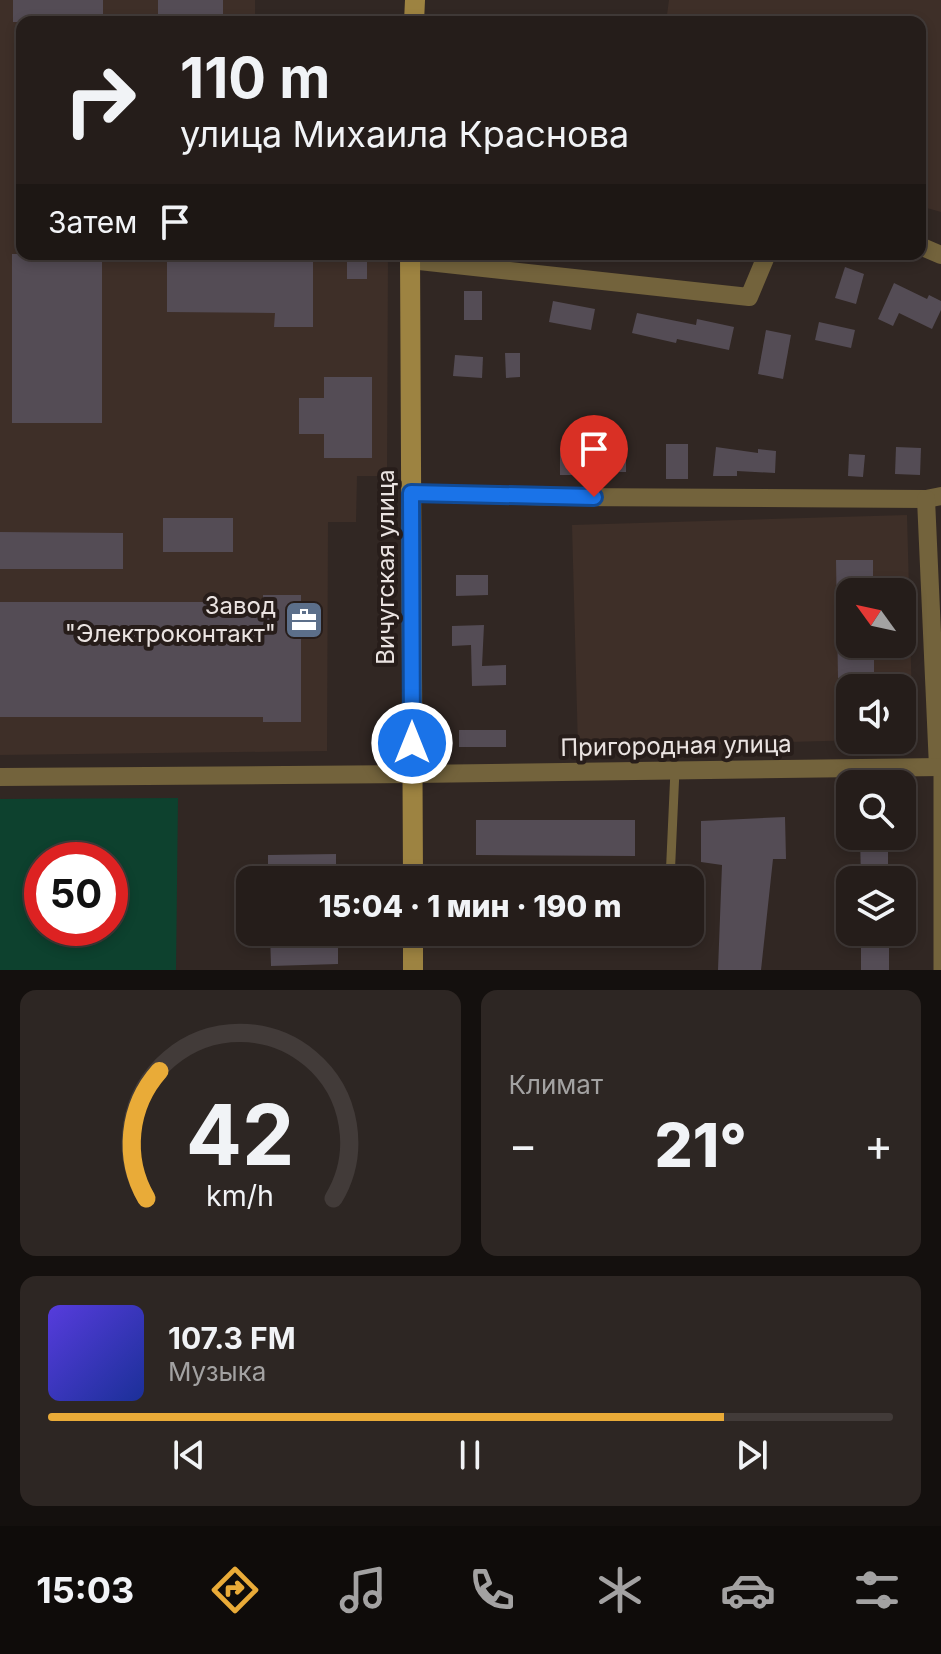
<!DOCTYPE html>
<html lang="ru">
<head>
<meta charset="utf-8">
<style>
  body { margin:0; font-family:Inter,sans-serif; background:#2d2623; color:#f1f3f6; height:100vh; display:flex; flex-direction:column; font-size:30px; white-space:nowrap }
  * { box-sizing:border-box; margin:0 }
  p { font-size:26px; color:#a3a2a2 }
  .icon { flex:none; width:44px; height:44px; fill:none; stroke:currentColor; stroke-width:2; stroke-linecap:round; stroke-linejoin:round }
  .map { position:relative; height:970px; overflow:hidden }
  .details { display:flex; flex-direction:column; gap:20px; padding:20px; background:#14100e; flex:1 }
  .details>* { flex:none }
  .guide { position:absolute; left:16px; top:16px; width:910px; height:244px; border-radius:16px; box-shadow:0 4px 12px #0003,0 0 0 2px #423b39; background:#251d1a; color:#f1f3f6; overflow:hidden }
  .needle { width:52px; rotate:303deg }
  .buttons { position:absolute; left:836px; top:578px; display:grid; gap:16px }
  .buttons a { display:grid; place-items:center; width:80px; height:80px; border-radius:16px; background:#251d1a; box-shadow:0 4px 12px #0003,0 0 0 2px #423b39; font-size:40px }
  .speed { position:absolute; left:24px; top:842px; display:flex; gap:16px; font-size:40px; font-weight:700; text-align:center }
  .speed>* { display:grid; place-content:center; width:104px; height:104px; border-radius:50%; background:#251d1a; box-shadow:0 4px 12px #0003,0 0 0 2px #423b39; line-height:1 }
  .speed .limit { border:12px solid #d22; background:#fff; color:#111 }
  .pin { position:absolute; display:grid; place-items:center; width:68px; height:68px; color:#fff; margin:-82px -34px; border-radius:50% 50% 50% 0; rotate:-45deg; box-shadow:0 0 8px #0007 }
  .pin .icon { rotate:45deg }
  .me { position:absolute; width:88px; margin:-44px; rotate:0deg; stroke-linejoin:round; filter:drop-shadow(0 0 6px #0008) }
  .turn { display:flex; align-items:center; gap:28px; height:168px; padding:0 32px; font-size:36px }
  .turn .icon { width:104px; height:104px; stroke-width:2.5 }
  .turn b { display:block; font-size:56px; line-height:68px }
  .then { display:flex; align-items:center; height:76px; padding:0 32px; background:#0003; gap:16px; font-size:30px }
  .big { font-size:60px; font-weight:800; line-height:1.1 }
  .details .tile { flex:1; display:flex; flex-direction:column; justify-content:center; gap:12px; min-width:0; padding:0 28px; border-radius:16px; background:#2d2623 }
  .details .dial { align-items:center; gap:0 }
  .dial svg { height:208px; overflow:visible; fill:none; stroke:#423b39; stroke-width:7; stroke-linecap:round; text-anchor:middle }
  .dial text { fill:#f1f3f6; stroke:none }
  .song { display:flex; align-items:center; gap:24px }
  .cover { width:96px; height:96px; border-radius:12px; background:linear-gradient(135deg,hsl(250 70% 55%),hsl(230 70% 35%)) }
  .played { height:8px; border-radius:4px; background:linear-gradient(90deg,#e9ab38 80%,#423b39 80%) }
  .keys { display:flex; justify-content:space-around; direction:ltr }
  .heat { display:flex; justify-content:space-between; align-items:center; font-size:44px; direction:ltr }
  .details .tiles { flex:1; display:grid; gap:20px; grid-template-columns:1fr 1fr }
  .tile:last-child { grid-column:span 2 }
  .trip { position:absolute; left:236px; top:866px; width:468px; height:80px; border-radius:16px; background:#251d1a; box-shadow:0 4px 12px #0003,0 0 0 2px #423b39; font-weight:800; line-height:80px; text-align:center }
  .dock { display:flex; height:128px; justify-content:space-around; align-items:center; background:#0f0c0a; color:#a3a2a2 }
  .dock .icon { width:56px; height:56px }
  .dock .selected { color:#e9ab38 }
  .dock b { font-size:36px; color:#f1f3f6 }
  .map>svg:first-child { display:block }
  .built { fill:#3e2f28; fill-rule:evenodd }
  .green { fill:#0d412e; fill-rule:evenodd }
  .building { fill:#544c55 }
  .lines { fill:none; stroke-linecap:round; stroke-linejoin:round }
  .service { stroke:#73633c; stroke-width:9 }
  .minor { stroke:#73633c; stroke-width:18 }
  .secondary { stroke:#9d8341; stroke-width:20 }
  .route-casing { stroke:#114b97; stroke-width:20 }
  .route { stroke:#1a73e8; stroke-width:14 }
  .labels { text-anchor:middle; stroke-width:8; stroke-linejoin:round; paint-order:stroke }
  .street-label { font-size:24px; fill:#eae3e1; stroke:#271d1a }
  .poi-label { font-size:24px; fill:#eae3e1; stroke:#271d1a; text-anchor:end }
</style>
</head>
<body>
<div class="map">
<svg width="941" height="970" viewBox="0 0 941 970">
  <rect width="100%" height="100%" fill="#312723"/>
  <g class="built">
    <path d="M 0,0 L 255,0 L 255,22 L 22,22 L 22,254 L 388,254 L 387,476 L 357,476 L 356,522 L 328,522 L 327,751 L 0,755 Z"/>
    <path d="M 669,0 L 941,0 L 941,212 L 920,206 L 920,22 L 666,22 Z"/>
    <path d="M 907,515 L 913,739 L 902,739 L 902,688 L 850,688 L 850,740 L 861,740 L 578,748 L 572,525 ZM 850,592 L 902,592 L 902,644 L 850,644 Z"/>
  </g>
  <path class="green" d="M 178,798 L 176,970 L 0,970 L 0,799 ZM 42,860 L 110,860 L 110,928 L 42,928 Z"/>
  <g class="building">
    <rect x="13" y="0" width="90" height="22"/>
    <rect x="158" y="0" width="65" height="22"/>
    <rect x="12" y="254" width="90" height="169"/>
    <path d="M 167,254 L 313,255 L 313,327 L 274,327 L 275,313 L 167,312 Z"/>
    <rect x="347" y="254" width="20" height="25"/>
    <path d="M 845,267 L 864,274 L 856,304 L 835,298 Z"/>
    <path d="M 894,283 L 927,299 L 929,295 L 941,301 L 941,310 L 932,329 L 899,313 L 893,326 L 878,319 Z"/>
    <rect x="464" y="291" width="18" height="29"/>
    <path d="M 553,301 L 595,309 L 591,330 L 549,322 Z"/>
    <path d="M 637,313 L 696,325 L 697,319 L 734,327 L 729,350 L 677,339 L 676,343 L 632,333 Z"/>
    <path d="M 819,322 L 855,330 L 851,348 L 815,340 Z"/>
    <path d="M 766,330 L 791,335 L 783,379 L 758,374 Z"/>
    <path d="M 505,353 L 520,353 L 520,377 L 506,378 Z"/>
    <path d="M 455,355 L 483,357 L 482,378 L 453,376 Z"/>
    <path d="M 324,377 L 372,377 L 372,458 L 324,458 L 324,434 L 299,434 L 299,398 L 324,398 Z"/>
    <rect x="607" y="441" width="19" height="31"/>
    <rect x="666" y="444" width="22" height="35"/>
    <path d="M 716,447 L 758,453 L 758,449 L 776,451 L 775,473 L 737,471 L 737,476 L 713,476 Z"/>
    <path d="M 896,447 L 921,448 L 920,475 L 895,474 Z"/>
    <rect x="560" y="450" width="20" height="25"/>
    <path d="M 849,454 L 865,455 L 863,477 L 848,476 Z"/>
    <rect x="163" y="518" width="70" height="34"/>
    <path d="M 0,532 L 123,533 L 123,569 L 0,569 Z"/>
    <path d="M 836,560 L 873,560 L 873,592 L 850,592 L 850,644 L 874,644 L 874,678 L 838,678 Z"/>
    <path d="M 456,575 L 488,575 L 488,595 L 456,596 Z"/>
    <path d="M 263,595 L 301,595 L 301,722 L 263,722 L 263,717 L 0,717 L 0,602 L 263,602 Z"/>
    <path d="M 484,625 L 482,666 L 506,665 L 506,685 L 472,686 L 471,645 L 452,646 L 452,626 Z"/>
    <rect x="459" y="730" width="47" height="17"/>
    <path d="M 785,817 L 786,859 L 773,859 L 761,970 L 718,970 L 722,865 L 701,862 L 701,821 Z"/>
    <path d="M 476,820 L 635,820 L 635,856 L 476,855 Z"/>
    <path d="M 860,836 L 888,836 L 888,880 L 861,880 Z"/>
    <path d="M 336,854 L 336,880 L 268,880 L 268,855 Z"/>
    <path d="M 270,932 L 338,932 L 338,964 L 271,966 Z"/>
    <rect x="861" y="932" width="28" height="38"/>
  </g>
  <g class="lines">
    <g class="service">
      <path d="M 938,767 L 938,970"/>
      <path d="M 670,880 L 675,770"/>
    </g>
    <g class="minor">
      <path d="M 920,246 L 941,255"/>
      <path d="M 410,260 L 749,297 L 767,254"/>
      <path d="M 411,493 L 564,497 L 926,499 L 941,496"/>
      <path d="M 926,499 L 938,767"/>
      <path d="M 0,777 L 413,774 L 941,767"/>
    </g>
    <g class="secondary">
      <path d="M 414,22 L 415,0"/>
      <path d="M 410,254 L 413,880"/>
      <path d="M 413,932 L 413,970"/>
    </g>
  </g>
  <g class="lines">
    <defs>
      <path id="route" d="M 412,743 L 411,493 L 594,497"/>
    </defs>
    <use href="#route" class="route-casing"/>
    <use href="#route" class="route"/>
  </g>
  <defs>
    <symbol id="office-square" viewBox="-11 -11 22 22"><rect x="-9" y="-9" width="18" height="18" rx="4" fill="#5c6f8a" stroke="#271d1a"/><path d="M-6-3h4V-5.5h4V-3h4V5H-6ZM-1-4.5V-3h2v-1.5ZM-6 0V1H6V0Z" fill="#fff"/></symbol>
  </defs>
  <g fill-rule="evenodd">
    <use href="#office-square" x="282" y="598" width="44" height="44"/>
  </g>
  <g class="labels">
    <g class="street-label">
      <text transform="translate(386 567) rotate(-90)" y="8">Вичугская улица</text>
      <text transform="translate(676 746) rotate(-1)" y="8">Пригородная улица</text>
    </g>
    <g class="poi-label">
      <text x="276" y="614">Завод<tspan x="276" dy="28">"Электроконтакт"</tspan></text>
    </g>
  </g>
</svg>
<div class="buttons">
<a><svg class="needle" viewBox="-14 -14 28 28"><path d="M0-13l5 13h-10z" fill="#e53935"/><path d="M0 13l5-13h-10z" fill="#a3a2a2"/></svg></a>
<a><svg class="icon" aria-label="sound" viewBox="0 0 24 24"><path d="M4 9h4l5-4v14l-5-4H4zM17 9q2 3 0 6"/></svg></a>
<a><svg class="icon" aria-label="search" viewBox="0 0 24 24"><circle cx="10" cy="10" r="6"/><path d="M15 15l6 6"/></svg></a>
<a><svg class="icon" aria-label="layers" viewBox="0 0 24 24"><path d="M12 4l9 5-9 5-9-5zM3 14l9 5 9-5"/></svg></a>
</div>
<div class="speed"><div class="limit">50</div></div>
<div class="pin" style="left:594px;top:497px;background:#d93025"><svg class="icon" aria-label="arrive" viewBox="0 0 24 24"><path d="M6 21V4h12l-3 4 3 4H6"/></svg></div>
<svg class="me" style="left:412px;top:743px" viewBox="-20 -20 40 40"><circle r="17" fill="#1a73e8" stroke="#fff" stroke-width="3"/><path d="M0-11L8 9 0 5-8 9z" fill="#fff"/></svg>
<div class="trip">15:04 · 1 мин · 190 m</div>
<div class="guide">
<div class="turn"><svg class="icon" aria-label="right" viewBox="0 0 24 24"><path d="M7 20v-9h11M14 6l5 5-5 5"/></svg><div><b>110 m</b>улица Михаила Краснова</div></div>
<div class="then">Затем<svg class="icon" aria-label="arrive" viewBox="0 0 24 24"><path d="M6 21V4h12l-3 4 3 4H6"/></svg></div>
</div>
</div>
<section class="details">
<div class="tiles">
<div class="tile dial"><svg viewBox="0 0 100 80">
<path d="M14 69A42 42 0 1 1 86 69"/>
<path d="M14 69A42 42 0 0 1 19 20" stroke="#e9ab38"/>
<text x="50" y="56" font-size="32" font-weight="700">42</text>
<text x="50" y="72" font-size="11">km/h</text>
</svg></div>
<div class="tile"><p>Климат</p>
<div class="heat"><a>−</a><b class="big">21°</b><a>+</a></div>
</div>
<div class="tile">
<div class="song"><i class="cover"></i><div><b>107.3 FM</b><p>Музыка</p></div></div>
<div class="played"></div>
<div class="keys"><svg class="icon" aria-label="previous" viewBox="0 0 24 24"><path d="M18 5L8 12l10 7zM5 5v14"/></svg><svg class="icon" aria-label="pause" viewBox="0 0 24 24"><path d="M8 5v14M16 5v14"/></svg><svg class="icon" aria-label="next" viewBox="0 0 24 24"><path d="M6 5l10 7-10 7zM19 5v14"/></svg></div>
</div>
</div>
</section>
<nav class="dock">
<b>15:03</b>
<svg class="icon selected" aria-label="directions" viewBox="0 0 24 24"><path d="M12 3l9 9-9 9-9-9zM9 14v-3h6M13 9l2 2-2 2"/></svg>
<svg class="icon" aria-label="music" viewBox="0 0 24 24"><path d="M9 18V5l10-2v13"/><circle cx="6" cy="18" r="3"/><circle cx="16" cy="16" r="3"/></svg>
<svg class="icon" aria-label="phone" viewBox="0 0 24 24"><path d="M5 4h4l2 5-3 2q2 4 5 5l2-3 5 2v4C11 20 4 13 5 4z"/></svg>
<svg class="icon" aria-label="climate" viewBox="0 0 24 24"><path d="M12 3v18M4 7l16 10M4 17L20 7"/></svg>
<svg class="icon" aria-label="car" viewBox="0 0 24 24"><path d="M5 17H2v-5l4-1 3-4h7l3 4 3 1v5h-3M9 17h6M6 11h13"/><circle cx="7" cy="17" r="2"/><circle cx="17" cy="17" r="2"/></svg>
<svg class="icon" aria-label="filters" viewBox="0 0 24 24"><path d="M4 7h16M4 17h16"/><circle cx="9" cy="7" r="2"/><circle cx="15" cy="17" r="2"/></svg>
</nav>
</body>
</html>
